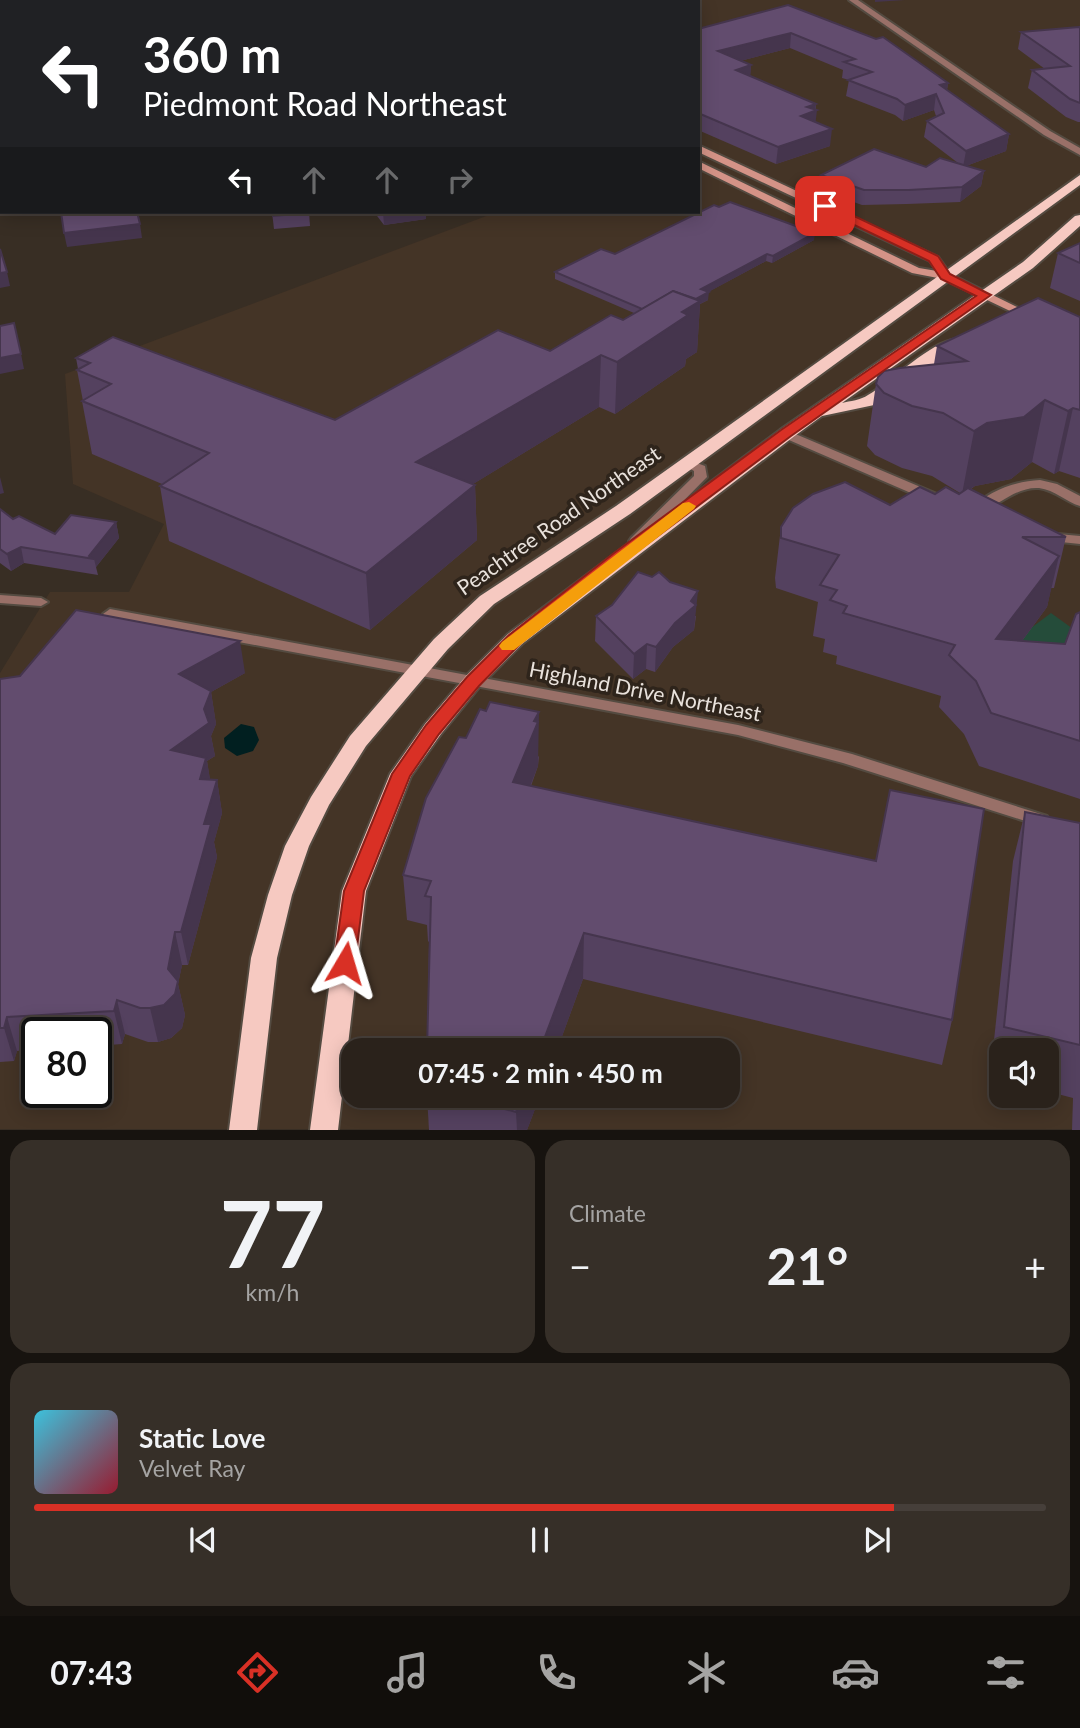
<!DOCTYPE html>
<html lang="en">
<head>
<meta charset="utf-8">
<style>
  body { margin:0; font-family:Lato,sans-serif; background:#362f28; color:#f1f3f6; height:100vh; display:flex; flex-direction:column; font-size:26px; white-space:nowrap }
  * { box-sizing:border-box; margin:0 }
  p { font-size:23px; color:#a5a4a3 }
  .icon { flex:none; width:38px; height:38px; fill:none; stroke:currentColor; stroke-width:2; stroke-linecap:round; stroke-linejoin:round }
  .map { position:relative; height:1130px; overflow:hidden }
  .panel { display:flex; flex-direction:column; gap:10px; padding:10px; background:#17130f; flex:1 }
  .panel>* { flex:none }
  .guide { position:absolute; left:0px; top:0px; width:700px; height:214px; box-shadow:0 4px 18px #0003,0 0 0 2px #463f3a; background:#202124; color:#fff; overflow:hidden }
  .buttons { position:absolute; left:989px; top:1038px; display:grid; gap:14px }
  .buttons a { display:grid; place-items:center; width:70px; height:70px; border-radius:14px; background:#2a221b; box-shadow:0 4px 18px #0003,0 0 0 2px #463f3a; font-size:35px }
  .speed { position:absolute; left:21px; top:1017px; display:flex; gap:14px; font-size:35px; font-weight:700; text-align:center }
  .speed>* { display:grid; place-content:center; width:91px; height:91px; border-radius:50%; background:#2a221b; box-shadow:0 4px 18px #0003,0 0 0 2px #463f3a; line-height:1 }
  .speed .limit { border:4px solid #111; border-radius:10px; background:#fff; color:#111 }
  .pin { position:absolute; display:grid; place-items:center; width:60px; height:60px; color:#fff; margin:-30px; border-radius:14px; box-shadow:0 4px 10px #0006 }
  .me { position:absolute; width:77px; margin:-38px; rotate:7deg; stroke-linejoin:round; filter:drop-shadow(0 0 5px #0008) }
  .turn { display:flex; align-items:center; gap:24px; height:147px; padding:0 28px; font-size:32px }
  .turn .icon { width:91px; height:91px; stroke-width:2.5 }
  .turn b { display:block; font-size:49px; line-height:60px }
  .lanes { display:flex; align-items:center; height:66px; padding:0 28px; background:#0003; justify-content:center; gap:35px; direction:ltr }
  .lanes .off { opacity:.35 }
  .big { font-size:52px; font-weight:700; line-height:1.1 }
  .panel .widget { flex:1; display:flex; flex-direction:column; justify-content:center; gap:10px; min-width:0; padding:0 24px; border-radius:21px; background:#362f28 }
  .panel .dial { align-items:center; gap:0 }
  .dial b { font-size:91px; line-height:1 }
  .song { display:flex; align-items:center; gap:21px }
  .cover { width:84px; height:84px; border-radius:10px; background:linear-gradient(135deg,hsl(190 70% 55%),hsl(350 70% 35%)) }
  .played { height:7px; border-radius:4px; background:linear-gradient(90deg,#d93025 85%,#463f3a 85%) }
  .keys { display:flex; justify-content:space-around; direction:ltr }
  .heat { display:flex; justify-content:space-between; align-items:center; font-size:38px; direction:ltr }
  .panel .tiles { flex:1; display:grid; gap:10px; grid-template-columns:1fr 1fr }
  .widget:last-child { grid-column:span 2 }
  .trip { position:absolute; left:341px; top:1038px; width:399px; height:70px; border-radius:21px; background:#2a221b; box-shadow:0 4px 18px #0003,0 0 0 2px #463f3a; font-weight:700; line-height:70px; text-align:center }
  .tabs { display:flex; height:112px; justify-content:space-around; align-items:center; background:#110e0b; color:#a5a4a3 }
  .tabs .icon { width:49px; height:49px }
  .tabs .active { color:#d93025 }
  .tabs b { font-size:32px; color:#f1f3f6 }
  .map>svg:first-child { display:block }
  .built { fill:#443426; fill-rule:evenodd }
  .green { fill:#254c3a }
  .water { fill:#011f20 }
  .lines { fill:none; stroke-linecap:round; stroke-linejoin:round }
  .minor-casing { stroke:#544b41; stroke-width:4 }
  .secondary-casing { stroke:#544b41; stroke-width:4 }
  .trunk-casing { stroke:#544b41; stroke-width:4 }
  .minor { fill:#997068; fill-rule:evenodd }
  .secondary { fill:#d49387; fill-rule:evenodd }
  .trunk { fill:#f6c9c1; fill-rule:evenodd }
  .wall { fill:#54415f }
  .shaded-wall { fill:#45354d }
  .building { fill:#624c6e; stroke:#45354d; stroke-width:2 }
  .route { fill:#d93025; stroke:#8d1f18; stroke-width:2 }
  .slow { fill:#f59e0b }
  .labels { text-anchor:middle; stroke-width:7; stroke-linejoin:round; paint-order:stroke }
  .street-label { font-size:21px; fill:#e9e2dc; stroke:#2e241b }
</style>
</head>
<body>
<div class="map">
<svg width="1080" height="1130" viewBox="0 0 1080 1130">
  <rect width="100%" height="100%" fill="#382e24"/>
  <path class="built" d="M 11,0 L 1080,0 L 1080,1129 L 0,1129 L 0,673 L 50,592 L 129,592 L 164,524 L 73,484 L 65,374 L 497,212 L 698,212 L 698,2 ZM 37,1032 L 96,1032 L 96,1092 L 37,1092 ZM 354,1050 L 728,1050 L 728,1096 L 354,1096 ZM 1001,1050 L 1046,1050 L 1046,1096 L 1001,1096 Z"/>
  <path class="green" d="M 1051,613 L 1080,634 L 1080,654 L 1002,667 L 1031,628 Z"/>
  <path class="water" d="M 241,724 L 254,727 L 259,740 L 253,751 L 237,756 L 225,748 L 224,738 Z"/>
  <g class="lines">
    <defs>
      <g id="minor">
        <path d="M 849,0 L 858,0 L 1050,131 L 1080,148 L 1080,155 L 1044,135 Z"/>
        <rect x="0" y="203" width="2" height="6"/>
        <path d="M 786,430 L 937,494 L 939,497 L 932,501 L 927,500 L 782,437 L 780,434 Z"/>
        <path d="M 686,459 L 705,466 L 707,477 L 641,544 L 631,544 L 629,541 L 631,538 L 694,476 L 694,471 L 680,463 Z"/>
        <path d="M 1040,480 L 1057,484 L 1080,496 L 1080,506 C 1066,502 1055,490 1039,488 C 1012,486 990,515 973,512 L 971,509 C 988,491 1015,481 1040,480 Z"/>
        <path d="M 1047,533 L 1080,536 L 1080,544 L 1042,540 L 1040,537 Z"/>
        <path d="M 0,595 L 41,598 L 48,602 L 41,606 L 0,603 Z"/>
        <path d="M 110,609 L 738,725 L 852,754 L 1047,816 L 1049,820 L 1047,824 L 1041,826 L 843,763 L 738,735 L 105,617 L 103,614 Z"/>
      </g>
      <g id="secondary">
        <path d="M 351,0 L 360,0 L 362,2 L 353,2 Z"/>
        <path d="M 377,0 L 386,0 L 388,2 L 379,2 Z"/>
        <path d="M 698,145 L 938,257 L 950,274 L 1037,317 L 1035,319 L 1027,319 L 943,279 L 912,273 L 698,168 L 698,161 L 919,268 L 937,271 L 930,261 L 698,152 Z"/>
      </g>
      <g id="trunk">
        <path d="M 1080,175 L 1080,185 L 630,514 L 494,604 L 448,649 L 366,746 L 329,805 L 309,846 L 292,895 L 277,958 L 257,1130 L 229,1130 L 251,958 L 268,895 L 285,846 L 311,797 L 350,736 L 434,639 L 480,596 L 616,506 Z"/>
        <path d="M 1080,215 L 1080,226 L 1033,268 L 842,403 C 850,401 861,400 868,395 C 891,383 938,333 963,340 L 965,343 L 879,404 L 822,416 L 792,438 L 522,644 L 480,686 L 441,734 L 411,776 L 366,891 L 338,1130 L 310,1130 L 342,891 L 390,774 L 425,724 L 466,676 L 508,634 L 780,430 L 1023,262 L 1075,216 Z"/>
      </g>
    </defs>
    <use href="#minor" class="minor-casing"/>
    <use href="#secondary" class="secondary-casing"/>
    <use href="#trunk" class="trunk-casing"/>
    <use href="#minor" class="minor"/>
    <use href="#secondary" class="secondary"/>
    <use href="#trunk" class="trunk"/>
  </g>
  <g class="wall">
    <path d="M 151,0 L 338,0 L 342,2 L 152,2 Z"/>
    <path d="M 415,0 L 599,0 L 599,2 L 438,2 L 435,0 L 419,2 Z"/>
    <path d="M 788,5 L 948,83 L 947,90 L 1009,134 L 1006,151 L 966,166 L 984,171 L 981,186 L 960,202 L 907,204 L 862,205 L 820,190 L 821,175 L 926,167 L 958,163 L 924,137 L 927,121 L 936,116 L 934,110 L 903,121 L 895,115 L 846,96 L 849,80 L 842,78 L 843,70 L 790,48 L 740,61 L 751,65 L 750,76 L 816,104 L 815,122 L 830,146 L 776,164 L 698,130 L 698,29 Z"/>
    <path d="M 1080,27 L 1080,122 L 1078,122 L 1066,117 L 1028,88 L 1032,70 L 1045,69 L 1018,49 L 1021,32 Z"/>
    <path d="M 719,207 L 814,240 L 772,263 L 766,261 L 708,292 L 708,300 L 700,304 L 697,352 L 686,359 L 685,366 L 615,414 L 599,407 L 473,484 L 475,485 L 477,540 L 370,630 L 169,541 L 160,486 L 162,484 L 92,454 L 82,401 L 83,401 L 77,370 L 78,369 L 76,358 L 335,420 L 550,351 L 623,320 L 634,313 L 555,279 L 555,272 L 615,254 Z"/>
    <path d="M 272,212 L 309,212 L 310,226 L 274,229 Z"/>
    <path d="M 374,212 L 426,212 L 426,219 L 384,225 Z"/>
    <path d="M 1080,243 L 1080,301 L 1050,288 L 1058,253 Z"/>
    <path d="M 1080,317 L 1080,478 L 1059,471 L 1054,474 L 1032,462 L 1011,479 L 975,486 L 971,489 L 1066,537 L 1054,588 L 1051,588 L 1047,607 L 1022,641 L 1065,644 L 1080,612 L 1080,799 L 979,766 L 964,734 L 939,707 L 941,696 L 836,664 L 837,656 L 823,652 L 825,639 L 813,636 L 818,602 L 776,588 L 775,578 L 781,527 L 890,505 L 935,494 L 959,494 L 960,493 L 932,476 L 902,468 L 875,455 L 867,446 L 876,384 L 934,364 L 937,346 Z"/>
    <path d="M 0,509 L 13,519 L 55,534 L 116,522 L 119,538 L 96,567 L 98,575 L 24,563 L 11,571 L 0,563 Z"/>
    <path d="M 596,616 L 696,616 L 694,630 L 673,647 L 655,672 L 646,669 L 633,679 L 595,641 Z"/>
    <path d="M 245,673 L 211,692 L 216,724 L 211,736 L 215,756 L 207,761 L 210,780 L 217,780 L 222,813 L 214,842 L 217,857 L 188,965 L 182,965 L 178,984 L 185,1015 L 182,1028 L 171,1038 L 158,1042 L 148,1042 L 125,1034 L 122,1044 L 96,1046 L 96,1032 L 37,1032 L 37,1049 L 17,1051 L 14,1061 L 0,1062 L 0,679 Z"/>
    <path d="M 539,756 L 538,766 L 531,786 L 952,1020 L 942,1065 L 583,979 L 557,1050 L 427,1050 L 429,942 L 428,941 L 427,925 L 407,920 L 403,875 Z"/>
    <path d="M 1025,812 L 1080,823 L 1080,1130 L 1072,1130 L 1073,1098 L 1046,1091 L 1046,1050 L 1001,1050 L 1001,1080 L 990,1078 L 1013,861 Z"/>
    <path d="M 427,1096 L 540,1096 L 527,1130 L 429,1130 Z"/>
  </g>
  <g class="shaded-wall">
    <path d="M 3,0 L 3,2 L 2,2 L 2,12 L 0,12 L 0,1 Z"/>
    <path d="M 187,0 L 240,0 L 240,2 L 176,2 Z"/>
    <path d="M 421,0 L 435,0 L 421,2 Z"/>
    <path d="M 577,0 L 599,0 L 599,2 L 570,2 Z"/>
    <path d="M 875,0 L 905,0 L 875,2 Z"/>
    <path d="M 791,33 L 790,48 L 717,67 L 718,51 Z"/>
    <path d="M 751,65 L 750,81 L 736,70 Z"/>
    <path d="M 948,83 L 946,98 L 938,101 L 940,85 Z"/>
    <path d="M 936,94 L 934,110 L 903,121 L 905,105 Z"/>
    <path d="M 816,104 L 815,111 L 817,110 L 815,127 L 801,116 L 807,107 Z"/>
    <path d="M 832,129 L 830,146 L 776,164 L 778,147 Z"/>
    <path d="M 1009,134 L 1006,151 L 963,167 L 966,151 Z"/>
    <path d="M 984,171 L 981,186 L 960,202 L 962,187 Z"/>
    <path d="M 383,212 L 426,212 L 426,219 L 384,225 Z"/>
    <path d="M 140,224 L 142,238 L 67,247 L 64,233 Z"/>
    <path d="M 815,233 L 814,240 L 772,263 L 773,256 Z"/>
    <path d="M 767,254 L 766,261 L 701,296 L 701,289 Z"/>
    <path d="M 7,272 L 10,286 L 0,288 L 0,273 Z"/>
    <path d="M 709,292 L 708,300 L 700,304 L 697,352 L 686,359 L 685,366 L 615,414 L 617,362 L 662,318 Z"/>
    <path d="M 21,354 L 24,369 L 0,374 L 0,358 Z"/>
    <path d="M 601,355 L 599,407 L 419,517 L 416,462 Z"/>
    <path d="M 1045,400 L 1032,462 L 1011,479 L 975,486 L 962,494 L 974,431 L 987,423 Z"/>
    <path d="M 1073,408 L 1059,471 L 1054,474 L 1068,411 Z"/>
    <path d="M 0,477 L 4,493 L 0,494 Z"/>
    <path d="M 475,485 L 477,540 L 370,630 L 366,573 Z"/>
    <path d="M 116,522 L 119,538 L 96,567 L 94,559 L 89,556 Z"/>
    <path d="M 21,547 L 24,563 L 11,571 L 7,554 Z"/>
    <path d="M 1059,556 L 1047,607 L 985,691 L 996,639 Z"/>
    <path d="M 698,591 L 694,630 L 673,647 L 655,672 L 656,647 Z"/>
    <path d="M 240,641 L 245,673 L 211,692 L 216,724 L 211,736 L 215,756 L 207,761 L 212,791 L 171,750 L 179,674 Z"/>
    <path d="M 647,644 L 646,669 L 633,679 L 634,654 Z"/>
    <path d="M 539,712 L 538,766 L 514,827 L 513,782 L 534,721 Z"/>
    <path d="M 217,780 L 222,813 L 214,842 L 217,857 L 188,965 L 181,932 L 204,824 Z"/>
    <path d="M 175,932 L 182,965 L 178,984 L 185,1015 L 182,1028 L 171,1038 L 158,1042 L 150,1008 L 168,969 Z"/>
    <path d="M 584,933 L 583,979 L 557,1050 L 540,1050 Z"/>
    <path d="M 117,1000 L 125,1034 L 122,1044 L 114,1011 Z"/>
    <path d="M 7,1017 L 17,1051 L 14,1061 L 4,1028 Z"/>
    <path d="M 523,1096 L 540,1096 L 527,1130 L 517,1130 L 516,1112 Z"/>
  </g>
  <g class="building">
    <path d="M 164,0 L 187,0 L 176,2 L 166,2 Z"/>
    <path d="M 255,0 L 338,0 L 342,2 L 259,2 Z"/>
    <path d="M 463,0 L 577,0 L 570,2 L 466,2 Z"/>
    <path d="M 788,5 L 876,39 L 883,37 L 948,83 L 940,85 L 1009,134 L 966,151 L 927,121 L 944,113 L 936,94 L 905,105 L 897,99 L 848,80 L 872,72 L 844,62 L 855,59 L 791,33 L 718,51 L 751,65 L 736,70 L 816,104 L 807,107 L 817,110 L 801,116 L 832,129 L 778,147 L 698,113 L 698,29 Z"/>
    <path d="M 1079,27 L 1080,27 L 1080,103 L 1070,99 L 1032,70 L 1070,66 L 1021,32 Z"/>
    <path d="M 874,149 L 926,167 L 940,158 L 984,171 L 962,187 L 909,190 L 864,190 L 821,175 Z"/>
    <path d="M 730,202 L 815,233 L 773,256 L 767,254 L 701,289 L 709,292 L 696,299 L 673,291 L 642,309 L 555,272 L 601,249 L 615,254 L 714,205 L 719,207 Z"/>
    <path d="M 61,212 L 137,212 L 140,224 L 64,233 Z"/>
    <path d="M 272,212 L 309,212 L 309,213 L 273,216 Z"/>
    <path d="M 1080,243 L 1080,263 L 1058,253 Z"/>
    <path d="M 0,249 L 7,272 L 0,273 Z"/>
    <path d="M 673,291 L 700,301 L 682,312 L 688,315 L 617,362 L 601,355 L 416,462 L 475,485 L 366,573 L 160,486 L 209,453 L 82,401 L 111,384 L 77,370 L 90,363 L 76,358 L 113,337 L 335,420 L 498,330 L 550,351 L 611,315 L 623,320 Z"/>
    <path d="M 1038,298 L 1080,317 L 1080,410 L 1073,408 L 1068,411 L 1045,400 L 1024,417 L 987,423 L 974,431 L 943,413 L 912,406 L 884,393 L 876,384 L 878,377 L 884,371 L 900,368 L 967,361 L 937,346 Z"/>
    <path d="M 14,323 L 21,354 L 0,358 L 0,326 Z"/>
    <path d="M 845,482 L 890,505 L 920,487 L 935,494 L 946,487 L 959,494 L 968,488 L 1066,537 L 1022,537 L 1059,556 L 996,639 L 1065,644 L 1076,614 L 1080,612 L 1080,741 L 991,713 L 976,681 L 949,655 L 955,645 L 843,613 L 847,606 L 830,600 L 837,590 L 820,585 L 839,555 L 781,538 L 781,527 L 793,508 L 813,494 Z"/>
    <path d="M 0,509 L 13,519 L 19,516 L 55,534 L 71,515 L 116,522 L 89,556 L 94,559 L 21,547 L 7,554 L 0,549 Z"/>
    <path d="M 638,572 L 652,577 L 659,572 L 670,582 L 698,591 L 691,601 L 696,605 L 675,623 L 656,647 L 647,644 L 634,654 L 596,616 L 612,605 Z"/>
    <path d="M 76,610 L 240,641 L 179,674 L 211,691 L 204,709 L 209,723 L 171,750 L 206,758 L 200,779 L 217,780 L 204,824 L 211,824 L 181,932 L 175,932 L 168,969 L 178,981 L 175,994 L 164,1005 L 150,1008 L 140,1008 L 117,1000 L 114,1011 L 7,1017 L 4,1028 L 0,1028 L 0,679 L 20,676 Z"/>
    <path d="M 490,702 L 539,712 L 534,721 L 538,722 L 513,782 L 876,861 L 890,790 L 984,809 L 952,1020 L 584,933 L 540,1050 L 427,1050 L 431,897 L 425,896 L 431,881 L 403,875 L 426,798 L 459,737 L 466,738 L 480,709 L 486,711 Z"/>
    <path d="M 1025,812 L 1080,823 L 1080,1045 L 1004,1027 Z"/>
    <path d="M 457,1096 L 523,1096 L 516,1112 Z"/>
  </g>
  <path class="route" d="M 821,204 L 829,204 L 938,256 L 950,274 L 991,295 L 791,436 L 626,560 L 521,643 L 479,686 L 439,734 L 410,776 L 364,891 L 355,963 L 352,969 L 345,972 L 337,969 L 334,963 L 344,891 L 392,774 L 426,725 L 467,677 L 509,635 L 614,553 L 781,430 L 976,296 L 941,279 L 929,261 L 821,209 Z"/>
  <path class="slow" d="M 689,502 L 696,506 L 694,509 L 514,650 L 502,650 L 499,646 L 502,642 L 683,503 Z"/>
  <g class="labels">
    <g class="street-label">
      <text transform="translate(559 521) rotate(-35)" y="7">Peachtree Road Northeast</text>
      <text transform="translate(645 692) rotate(11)" y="7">Highland Drive Northeast</text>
    </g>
  </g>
</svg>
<div class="buttons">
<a><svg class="icon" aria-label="sound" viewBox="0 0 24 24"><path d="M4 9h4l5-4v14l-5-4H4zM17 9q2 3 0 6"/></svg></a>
</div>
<div class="speed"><div class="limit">80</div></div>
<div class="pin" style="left:825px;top:206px;background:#d93025"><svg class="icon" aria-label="arrive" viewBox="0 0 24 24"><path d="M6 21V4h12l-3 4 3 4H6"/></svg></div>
<svg class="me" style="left:345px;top:963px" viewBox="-20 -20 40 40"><path d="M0-17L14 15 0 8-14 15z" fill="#d93025" stroke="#fff" stroke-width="4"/></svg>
<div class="trip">07:45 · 2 min · 450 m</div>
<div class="guide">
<div class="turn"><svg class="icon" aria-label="left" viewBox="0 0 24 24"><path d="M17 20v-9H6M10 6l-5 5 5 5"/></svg><div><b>360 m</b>Piedmont Road Northeast</div></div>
<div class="lanes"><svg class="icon" aria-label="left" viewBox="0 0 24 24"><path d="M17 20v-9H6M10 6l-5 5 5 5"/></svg><svg class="icon off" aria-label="ahead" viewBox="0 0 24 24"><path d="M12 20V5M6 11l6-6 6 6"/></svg><svg class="icon off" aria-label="ahead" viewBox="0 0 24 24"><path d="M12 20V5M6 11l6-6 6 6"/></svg><svg class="icon off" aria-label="right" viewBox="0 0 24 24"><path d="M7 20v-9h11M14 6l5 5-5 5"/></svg></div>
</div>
</div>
<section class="panel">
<div class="tiles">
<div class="widget dial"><b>77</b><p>km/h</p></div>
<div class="widget"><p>Climate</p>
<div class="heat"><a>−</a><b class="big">21°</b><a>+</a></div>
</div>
<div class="widget">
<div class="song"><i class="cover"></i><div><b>Static Love</b><p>Velvet Ray</p></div></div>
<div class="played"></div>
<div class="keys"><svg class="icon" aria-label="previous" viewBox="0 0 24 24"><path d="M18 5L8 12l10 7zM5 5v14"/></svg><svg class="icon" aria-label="pause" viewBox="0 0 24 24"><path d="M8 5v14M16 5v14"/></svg><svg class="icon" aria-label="next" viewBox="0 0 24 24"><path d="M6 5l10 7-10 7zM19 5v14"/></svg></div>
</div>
</div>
</section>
<nav class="tabs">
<b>07:43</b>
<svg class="icon active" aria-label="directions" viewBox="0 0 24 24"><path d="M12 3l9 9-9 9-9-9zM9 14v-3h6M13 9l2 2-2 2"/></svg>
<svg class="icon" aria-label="music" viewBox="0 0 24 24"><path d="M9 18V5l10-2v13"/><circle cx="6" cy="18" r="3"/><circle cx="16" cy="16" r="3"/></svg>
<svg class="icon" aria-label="phone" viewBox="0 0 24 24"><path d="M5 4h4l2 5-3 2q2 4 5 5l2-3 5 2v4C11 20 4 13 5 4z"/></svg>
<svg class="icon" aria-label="climate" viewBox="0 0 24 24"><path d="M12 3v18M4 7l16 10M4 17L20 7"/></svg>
<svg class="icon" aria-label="car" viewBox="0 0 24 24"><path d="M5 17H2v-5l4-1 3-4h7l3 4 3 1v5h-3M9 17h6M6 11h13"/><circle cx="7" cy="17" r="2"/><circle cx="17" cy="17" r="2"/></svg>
<svg class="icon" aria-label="filters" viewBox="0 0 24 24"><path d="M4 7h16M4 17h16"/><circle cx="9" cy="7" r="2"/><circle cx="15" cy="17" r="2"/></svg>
</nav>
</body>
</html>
